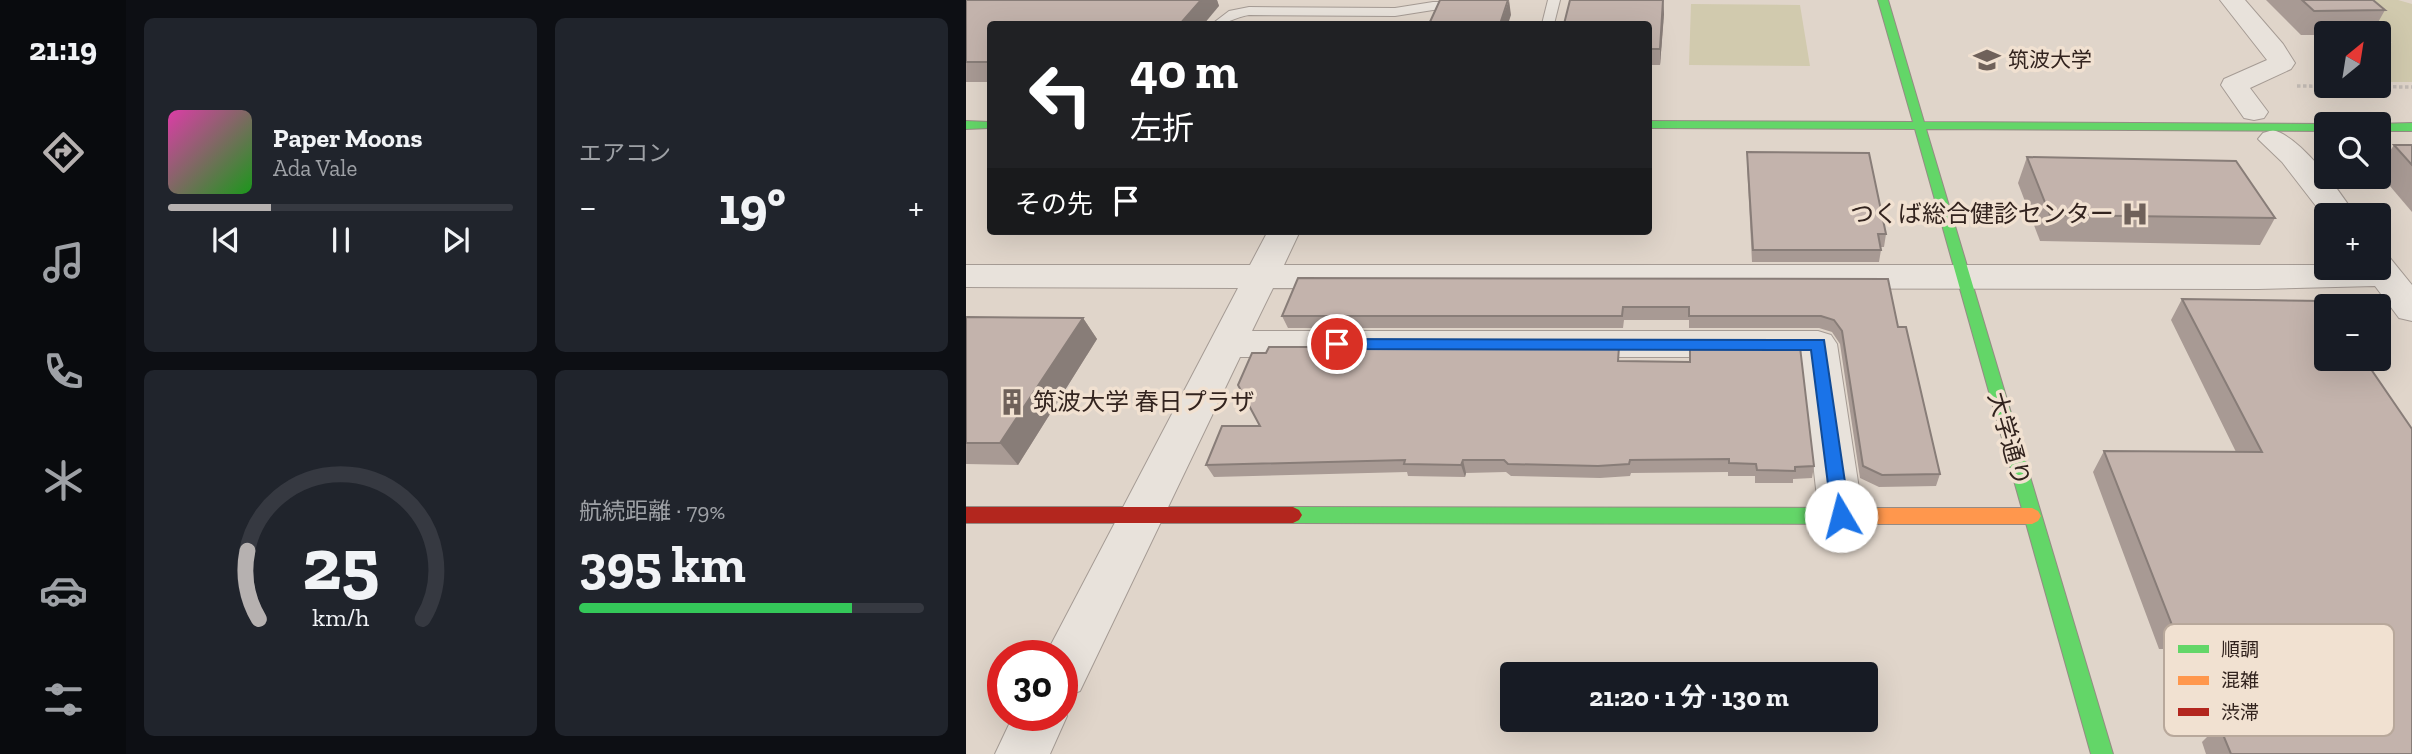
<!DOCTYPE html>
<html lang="ja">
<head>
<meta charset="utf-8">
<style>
  body { margin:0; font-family:"Zilla Slab","Noto Sans JP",serif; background:#20242c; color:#f1f3f6; height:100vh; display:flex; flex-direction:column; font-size:26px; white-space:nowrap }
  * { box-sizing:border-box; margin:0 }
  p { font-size:23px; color:#9ea1a6 }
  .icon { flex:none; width:38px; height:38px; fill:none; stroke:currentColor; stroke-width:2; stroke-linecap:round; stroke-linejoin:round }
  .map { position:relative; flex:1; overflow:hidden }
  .sheet { display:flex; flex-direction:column; gap:18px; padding:18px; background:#0d0f14; width:840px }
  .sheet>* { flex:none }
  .hud { position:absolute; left:21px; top:21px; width:665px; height:214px; border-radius:7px; box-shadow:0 7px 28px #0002; background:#202124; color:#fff; overflow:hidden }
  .needle { width:46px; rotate:30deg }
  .controls { position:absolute; left:1348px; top:21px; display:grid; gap:14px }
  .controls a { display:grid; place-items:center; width:77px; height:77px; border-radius:7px; background:#171b24; box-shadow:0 7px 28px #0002; font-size:35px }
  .speed { position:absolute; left:21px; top:640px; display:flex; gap:14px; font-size:35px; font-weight:700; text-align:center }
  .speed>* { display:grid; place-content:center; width:91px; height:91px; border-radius:50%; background:#171b24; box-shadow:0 7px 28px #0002; line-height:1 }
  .speed .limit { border:10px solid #d22; background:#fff; color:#111 }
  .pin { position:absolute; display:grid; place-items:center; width:60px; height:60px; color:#fff; margin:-30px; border:4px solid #fff; border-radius:50%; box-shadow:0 2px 7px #0007 }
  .me { position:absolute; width:77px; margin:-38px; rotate:352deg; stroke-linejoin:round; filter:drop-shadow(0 0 5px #0008) }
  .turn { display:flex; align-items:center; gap:24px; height:147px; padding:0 28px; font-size:32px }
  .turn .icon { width:91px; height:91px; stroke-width:2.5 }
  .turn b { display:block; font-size:49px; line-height:60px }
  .then { display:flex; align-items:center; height:66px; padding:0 28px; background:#0003; gap:14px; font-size:26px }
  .big { font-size:52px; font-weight:700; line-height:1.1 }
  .sheet .tile { flex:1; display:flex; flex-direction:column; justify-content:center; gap:10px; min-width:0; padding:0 24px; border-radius:10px; background:#20242c }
  .sheet .dial { align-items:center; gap:0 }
  .dial svg { height:182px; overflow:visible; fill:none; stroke:#363941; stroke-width:7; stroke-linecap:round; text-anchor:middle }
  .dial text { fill:#f1f3f6; stroke:none }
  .song { display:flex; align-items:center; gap:21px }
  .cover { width:84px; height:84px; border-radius:10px; background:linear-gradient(135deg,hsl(320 70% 55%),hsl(120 70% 35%)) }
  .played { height:7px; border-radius:4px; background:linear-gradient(90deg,#b6b1b0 30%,#363941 30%) }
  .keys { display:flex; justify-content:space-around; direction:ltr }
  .heat { display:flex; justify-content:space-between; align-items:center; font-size:38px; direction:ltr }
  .charge { height:10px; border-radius:5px; background:linear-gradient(90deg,#34c759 79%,#363941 0) }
  .sheet .tiles { flex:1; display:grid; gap:18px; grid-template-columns:repeat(2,1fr) }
  .trip { position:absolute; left:534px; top:662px; width:378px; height:70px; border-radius:7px; background:#171b24; box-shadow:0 7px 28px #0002; font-weight:700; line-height:70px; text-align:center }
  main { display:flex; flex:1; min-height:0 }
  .tab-bar { display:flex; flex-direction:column; width:126px; justify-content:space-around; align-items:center; background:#090b0e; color:#9ea1a6 }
  .tab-bar .icon { width:49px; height:49px }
  .tab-bar .on { color:#b6b1b0 }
  .tab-bar b { font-size:32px; color:#f1f3f6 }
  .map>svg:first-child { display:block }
  .green { fill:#d1caae }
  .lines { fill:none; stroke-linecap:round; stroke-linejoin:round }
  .lane-casing { stroke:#a59b94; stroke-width:2 }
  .street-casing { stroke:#a59b94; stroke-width:2 }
  .fast-casing { stroke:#958b84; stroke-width:2 }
  .slow-casing { stroke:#958b84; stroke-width:2 }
  .jam-casing { stroke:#958b84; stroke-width:2 }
  .path { stroke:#c1b9b3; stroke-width:3.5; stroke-dasharray:3.5 2.5; stroke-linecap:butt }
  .lane { fill:#e8e2db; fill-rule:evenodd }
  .street { fill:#e8e2db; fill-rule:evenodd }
  .fast { fill:#63d668; fill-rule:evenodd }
  .slow { fill:#ff974d; fill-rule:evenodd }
  .jam { fill:#b3261e; fill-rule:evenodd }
  .wall { fill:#a89a94 }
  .shaded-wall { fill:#887d78 }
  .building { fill:#c3b3ac; stroke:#887d78; stroke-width:2 }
  .route { fill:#1a73e8; stroke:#114b97; stroke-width:2 }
  .labels { text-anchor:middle; stroke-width:7; stroke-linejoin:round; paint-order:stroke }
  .far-poi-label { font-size:21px; fill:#32231e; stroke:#f1e1d1; text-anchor:start }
  .poi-label { font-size:24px; fill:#32231e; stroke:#f1e1d1; text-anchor:end }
  .street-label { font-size:24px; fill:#32231e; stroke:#f1e1d1 }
  .key { fill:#f1e1d1; stroke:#b8a89b; stroke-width:2 }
  .key-label { font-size:19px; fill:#32231e }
</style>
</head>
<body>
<main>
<nav class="tab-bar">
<b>21:19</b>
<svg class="icon on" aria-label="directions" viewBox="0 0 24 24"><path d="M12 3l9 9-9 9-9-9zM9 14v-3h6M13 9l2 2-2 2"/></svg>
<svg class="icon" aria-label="music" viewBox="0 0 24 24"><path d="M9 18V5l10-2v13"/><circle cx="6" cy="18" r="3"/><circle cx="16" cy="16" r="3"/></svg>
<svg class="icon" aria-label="phone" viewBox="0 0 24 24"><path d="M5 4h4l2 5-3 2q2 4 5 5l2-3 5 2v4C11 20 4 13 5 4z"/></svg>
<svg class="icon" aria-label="climate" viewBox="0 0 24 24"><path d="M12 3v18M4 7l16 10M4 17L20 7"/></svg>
<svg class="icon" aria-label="car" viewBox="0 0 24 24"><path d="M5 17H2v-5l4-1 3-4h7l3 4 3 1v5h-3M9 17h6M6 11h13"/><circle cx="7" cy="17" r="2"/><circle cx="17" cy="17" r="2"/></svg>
<svg class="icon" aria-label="filters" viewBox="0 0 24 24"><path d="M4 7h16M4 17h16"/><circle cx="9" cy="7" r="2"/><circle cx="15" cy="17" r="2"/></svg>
</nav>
<section class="sheet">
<div class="tiles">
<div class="tile">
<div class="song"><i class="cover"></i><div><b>Paper Moons</b><p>Ada Vale</p></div></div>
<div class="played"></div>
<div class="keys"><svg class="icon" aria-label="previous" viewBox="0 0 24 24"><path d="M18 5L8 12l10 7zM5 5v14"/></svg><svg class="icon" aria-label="pause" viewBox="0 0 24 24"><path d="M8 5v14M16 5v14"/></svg><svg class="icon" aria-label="next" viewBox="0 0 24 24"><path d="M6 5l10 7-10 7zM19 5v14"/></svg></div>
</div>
<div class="tile"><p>エアコン</p>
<div class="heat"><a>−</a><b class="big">19°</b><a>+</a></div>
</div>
<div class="tile dial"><svg viewBox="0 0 100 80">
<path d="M14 69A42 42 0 1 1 86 69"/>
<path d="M14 69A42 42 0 0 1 9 39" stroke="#b6b1b0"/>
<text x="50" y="56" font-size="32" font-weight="700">25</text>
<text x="50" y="72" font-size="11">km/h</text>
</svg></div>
<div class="tile"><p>航続距離 · 79%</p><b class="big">395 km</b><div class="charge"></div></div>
</div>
</section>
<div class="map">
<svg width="1446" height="754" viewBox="0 0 1446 754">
  <rect width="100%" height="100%" fill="#e0d5ca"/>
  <g class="green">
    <path d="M 1380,0 L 1432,0 L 1446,4 L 1446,82 L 1412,82 L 1412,44 L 1426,43 Z"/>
    <path d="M 725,4 L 834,5 L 844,66 L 723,65 Z"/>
  </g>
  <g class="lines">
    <defs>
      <g id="lane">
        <path d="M 582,0 L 594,0 L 588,24 L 576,24 Z"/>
        <path d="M 467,2 L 498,2 L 504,6 L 498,10 L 467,10 L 429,16 L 283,15 C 269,17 260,25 246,24 L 263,11 L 283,7 L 429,8 Z"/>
      </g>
      <g id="street">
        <path d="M 1254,0 L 1279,0 L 1317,44 L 1329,63 L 1325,69 L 1284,88 L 1302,112 L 1298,118 L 1288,120 L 1278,118 L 1255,85 L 1258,79 L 1301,60 Z"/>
        <path d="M 1307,130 C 1335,137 1374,191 1389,215 L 1360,215 L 1360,219 L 1316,162 L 1292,139 L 1297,133 Z"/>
        <path d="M 302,231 L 334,231 L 318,265 L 1360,265 L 1360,268 L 1412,268 L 1412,255 L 1424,258 L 1446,285 L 1446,321 L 1433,318 L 1409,286 L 1292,289 L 307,288 L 286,331 L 852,331 L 865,335 L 871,344 L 897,515 L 891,528 L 875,533 L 859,528 L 853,515 L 835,357 L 274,357 L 114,691 L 96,698 L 96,656 L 79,656 L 272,288 L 0,287 L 0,265 L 284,265 Z"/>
        <path d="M 96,705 L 101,716 L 84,754 L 29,754 L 47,716 L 96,716 Z"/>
      </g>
      <g id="fast">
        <path d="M 912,0 L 922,0 L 958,122 L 1363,124 L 1360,124 L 1360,131 L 960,129 L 1147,754 L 1125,754 L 949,129 L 682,128 L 682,121 L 947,122 Z"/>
        <path d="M 0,121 L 24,122 L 24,128 L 0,129 Z"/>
        <path d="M 1446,123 L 1446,131 L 1412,131 L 1412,124 L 1409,124 Z"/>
        <path d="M 327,507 L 912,508 L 918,511 L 921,516 L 918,521 L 912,524 L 327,523 L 321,520 L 318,515 L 321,510 Z"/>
      </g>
      <path id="slow" d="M 912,508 L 1066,508 L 1072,511 L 1075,516 L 1072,521 L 1066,524 L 912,524 L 906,521 L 903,516 L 906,511 Z"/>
      <path id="jam" d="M 0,507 L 327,507 L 333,510 L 336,515 L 333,520 L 327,523 L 0,523 Z"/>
    </defs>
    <use href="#lane" class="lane-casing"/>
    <use href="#street" class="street-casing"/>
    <use href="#fast" class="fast-casing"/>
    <use href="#slow" class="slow-casing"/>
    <use href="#jam" class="jam-casing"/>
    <path class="path" d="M 1331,86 L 1446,87"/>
    <use href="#lane" class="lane"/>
    <use href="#street" class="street"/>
    <use href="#fast" class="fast"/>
    <use href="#slow" class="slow"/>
    <use href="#jam" class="jam"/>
  </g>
  <g class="wall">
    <path d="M 0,0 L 251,0 L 253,6 L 24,24 L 24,82 L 0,82 Z"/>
    <path d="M 697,0 L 698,14 L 694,65 L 682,65 L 682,24 Z"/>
    <path d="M 1300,0 L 1407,0 L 1419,10 L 1406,33 L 1360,33 L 1360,35 L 1335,35 Z"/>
    <path d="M 1428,145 L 1446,145 L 1446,212 L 1412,172 L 1412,169 Z"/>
    <path d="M 781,152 L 920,234 L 918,247 L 915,247 L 915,250 L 913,262 L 786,262 L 781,164 Z"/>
    <path d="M 1061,157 L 1309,218 L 1294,245 L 1074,241 L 1052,183 Z"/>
    <path d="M 922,279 L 932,327 L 974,474 L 970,486 L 913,487 L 894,478 L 874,344 L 866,332 L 853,328 L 723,328 L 723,320 L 658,320 L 657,328 L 322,328 L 316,316 Z"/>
    <path d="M 1216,299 L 1358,301 L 1446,754 L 1240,754 L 1236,742 L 1253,725 L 1258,725 L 1226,649 L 1193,649 L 1127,472 L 1138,451 L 1270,452 L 1205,320 Z"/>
    <path d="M 0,317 L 117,318 L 131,339 L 52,465 L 0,464 Z"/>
    <path d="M 654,361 L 724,362 L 848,466 L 846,478 L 827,479 L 827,483 L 789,483 L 789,476 L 762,476 L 762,472 L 665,473 L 664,476 L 634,478 L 545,476 L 540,472 L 500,473 L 499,477 L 442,476 L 441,472 L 248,477 L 240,465 L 294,426 Z"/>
  </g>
  <g class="shaded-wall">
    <path d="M 235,0 L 251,0 L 253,6 L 238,24 L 214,24 Z"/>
    <path d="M 543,0 L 545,15 L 542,24 L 534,24 Z"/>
    <path d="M 697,0 L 698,14 L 694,65 L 694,49 Z"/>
    <path d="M 117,318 L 131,339 L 52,465 L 34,443 Z"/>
    <path d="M 497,460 L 500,473 L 499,477 L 495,465 Z"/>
  </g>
  <g class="building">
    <path d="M 0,0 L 235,0 L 214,24 L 24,24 L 24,62 L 0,62 Z"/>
    <path d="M 474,0 L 542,0 L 534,24 L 463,24 Z"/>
    <path d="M 604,0 L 697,0 L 694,49 L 682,49 L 682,24 L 598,24 Z"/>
    <path d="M 1336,0 L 1407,0 L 1419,10 L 1348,11 Z"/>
    <path d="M 1428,145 L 1446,145 L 1446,165 Z"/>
    <path d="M 781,152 L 903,153 L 920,234 L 912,234 L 915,250 L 787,250 Z"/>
    <path d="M 1061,157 L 1270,161 L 1309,218 L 1084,215 Z"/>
    <path d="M 332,278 L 922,279 L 932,327 L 940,327 L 974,474 L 916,475 L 897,466 L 876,331 L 868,320 L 855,316 L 723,316 L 723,307 L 657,307 L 656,316 L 316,316 Z"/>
    <path d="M 1216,299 L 1358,301 L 1362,306 L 1360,306 L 1360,359 L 1398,359 L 1446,429 L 1446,754 L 1265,754 L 1253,725 L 1283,725 L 1243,630 L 1208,630 L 1138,451 L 1296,452 Z"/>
    <path d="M 0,317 L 117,318 L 34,443 L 0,443 Z"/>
    <path d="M 303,347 L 653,347 L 652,361 L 724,362 L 724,347 L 834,347 L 848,466 L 829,467 L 829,471 L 791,470 L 790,464 L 763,463 L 763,459 L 664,460 L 663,464 L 632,466 L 542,464 L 538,460 L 497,460 L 495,465 L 438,464 L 439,460 L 240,465 L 256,426 L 294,426 L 272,385 L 286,353 L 300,353 Z"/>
  </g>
  <path class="route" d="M 371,339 L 858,340 L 884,516 L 875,523 L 866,516 L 845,350 L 371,349 L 364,344 Z"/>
  <defs>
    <symbol id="university-bare" viewBox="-9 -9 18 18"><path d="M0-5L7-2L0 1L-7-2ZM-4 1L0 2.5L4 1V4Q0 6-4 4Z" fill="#6f615a" stroke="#f1e1d1" stroke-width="2.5" paint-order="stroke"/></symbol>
    <symbol id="hospital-bare" viewBox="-9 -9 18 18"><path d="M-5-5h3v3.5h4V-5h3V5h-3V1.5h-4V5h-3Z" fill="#6f615a" stroke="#f1e1d1" stroke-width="2.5" paint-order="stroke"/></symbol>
    <symbol id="building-bare" viewBox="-9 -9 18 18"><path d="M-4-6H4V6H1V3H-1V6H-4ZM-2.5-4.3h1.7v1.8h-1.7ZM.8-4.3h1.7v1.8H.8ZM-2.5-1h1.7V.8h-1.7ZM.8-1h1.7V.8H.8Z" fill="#6f615a" stroke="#f1e1d1" stroke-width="2.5" paint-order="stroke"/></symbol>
  </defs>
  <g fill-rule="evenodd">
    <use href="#university-bare" x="1002" y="41" width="38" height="38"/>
    <use href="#hospital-bare" x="1150" y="195" width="38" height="38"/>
    <use href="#building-bare" x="27" y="383" width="38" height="38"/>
  </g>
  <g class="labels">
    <g class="far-poi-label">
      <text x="1042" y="67">筑波大学</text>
    </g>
    <g class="poi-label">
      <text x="1148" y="222">つくば総合健診センター</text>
      <text x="67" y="410" text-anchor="start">筑波大学 春日プラザ</text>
    </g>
    <g class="street-label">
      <text transform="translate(1043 439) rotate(74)" y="8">大学通り</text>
    </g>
  </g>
  <rect x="1198" y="624" width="230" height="112" rx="10" class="key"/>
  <rect x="1212" y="645" width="31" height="8" fill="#63d668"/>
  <rect x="1212" y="676" width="31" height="9" fill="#ff974d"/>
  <rect x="1212" y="708" width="31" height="8" fill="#b3261e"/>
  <g class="key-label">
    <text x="1255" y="656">順調</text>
    <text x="1255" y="687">混雑</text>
    <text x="1255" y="719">渋滞</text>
  </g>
</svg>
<div class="controls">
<a><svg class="needle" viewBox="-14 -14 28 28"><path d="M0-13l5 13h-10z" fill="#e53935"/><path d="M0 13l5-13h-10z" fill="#9ea1a6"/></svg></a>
<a><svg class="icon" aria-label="search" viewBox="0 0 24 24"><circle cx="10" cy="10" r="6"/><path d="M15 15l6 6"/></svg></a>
<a>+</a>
<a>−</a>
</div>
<div class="speed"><div class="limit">30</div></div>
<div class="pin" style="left:371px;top:344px;background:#d93025"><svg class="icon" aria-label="arrive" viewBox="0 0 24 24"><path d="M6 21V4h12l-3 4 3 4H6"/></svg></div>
<svg class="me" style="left:875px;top:516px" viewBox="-20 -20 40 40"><circle r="19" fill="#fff"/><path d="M0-13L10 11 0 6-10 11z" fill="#1a73e8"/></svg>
<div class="trip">21:20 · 1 分 · 130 m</div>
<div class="hud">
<div class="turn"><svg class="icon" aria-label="left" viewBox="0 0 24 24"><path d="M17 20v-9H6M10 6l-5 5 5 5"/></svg><div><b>40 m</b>左折</div></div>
<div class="then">その先<svg class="icon" aria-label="arrive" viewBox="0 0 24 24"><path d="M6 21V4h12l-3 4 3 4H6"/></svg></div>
</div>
</div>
</main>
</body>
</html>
